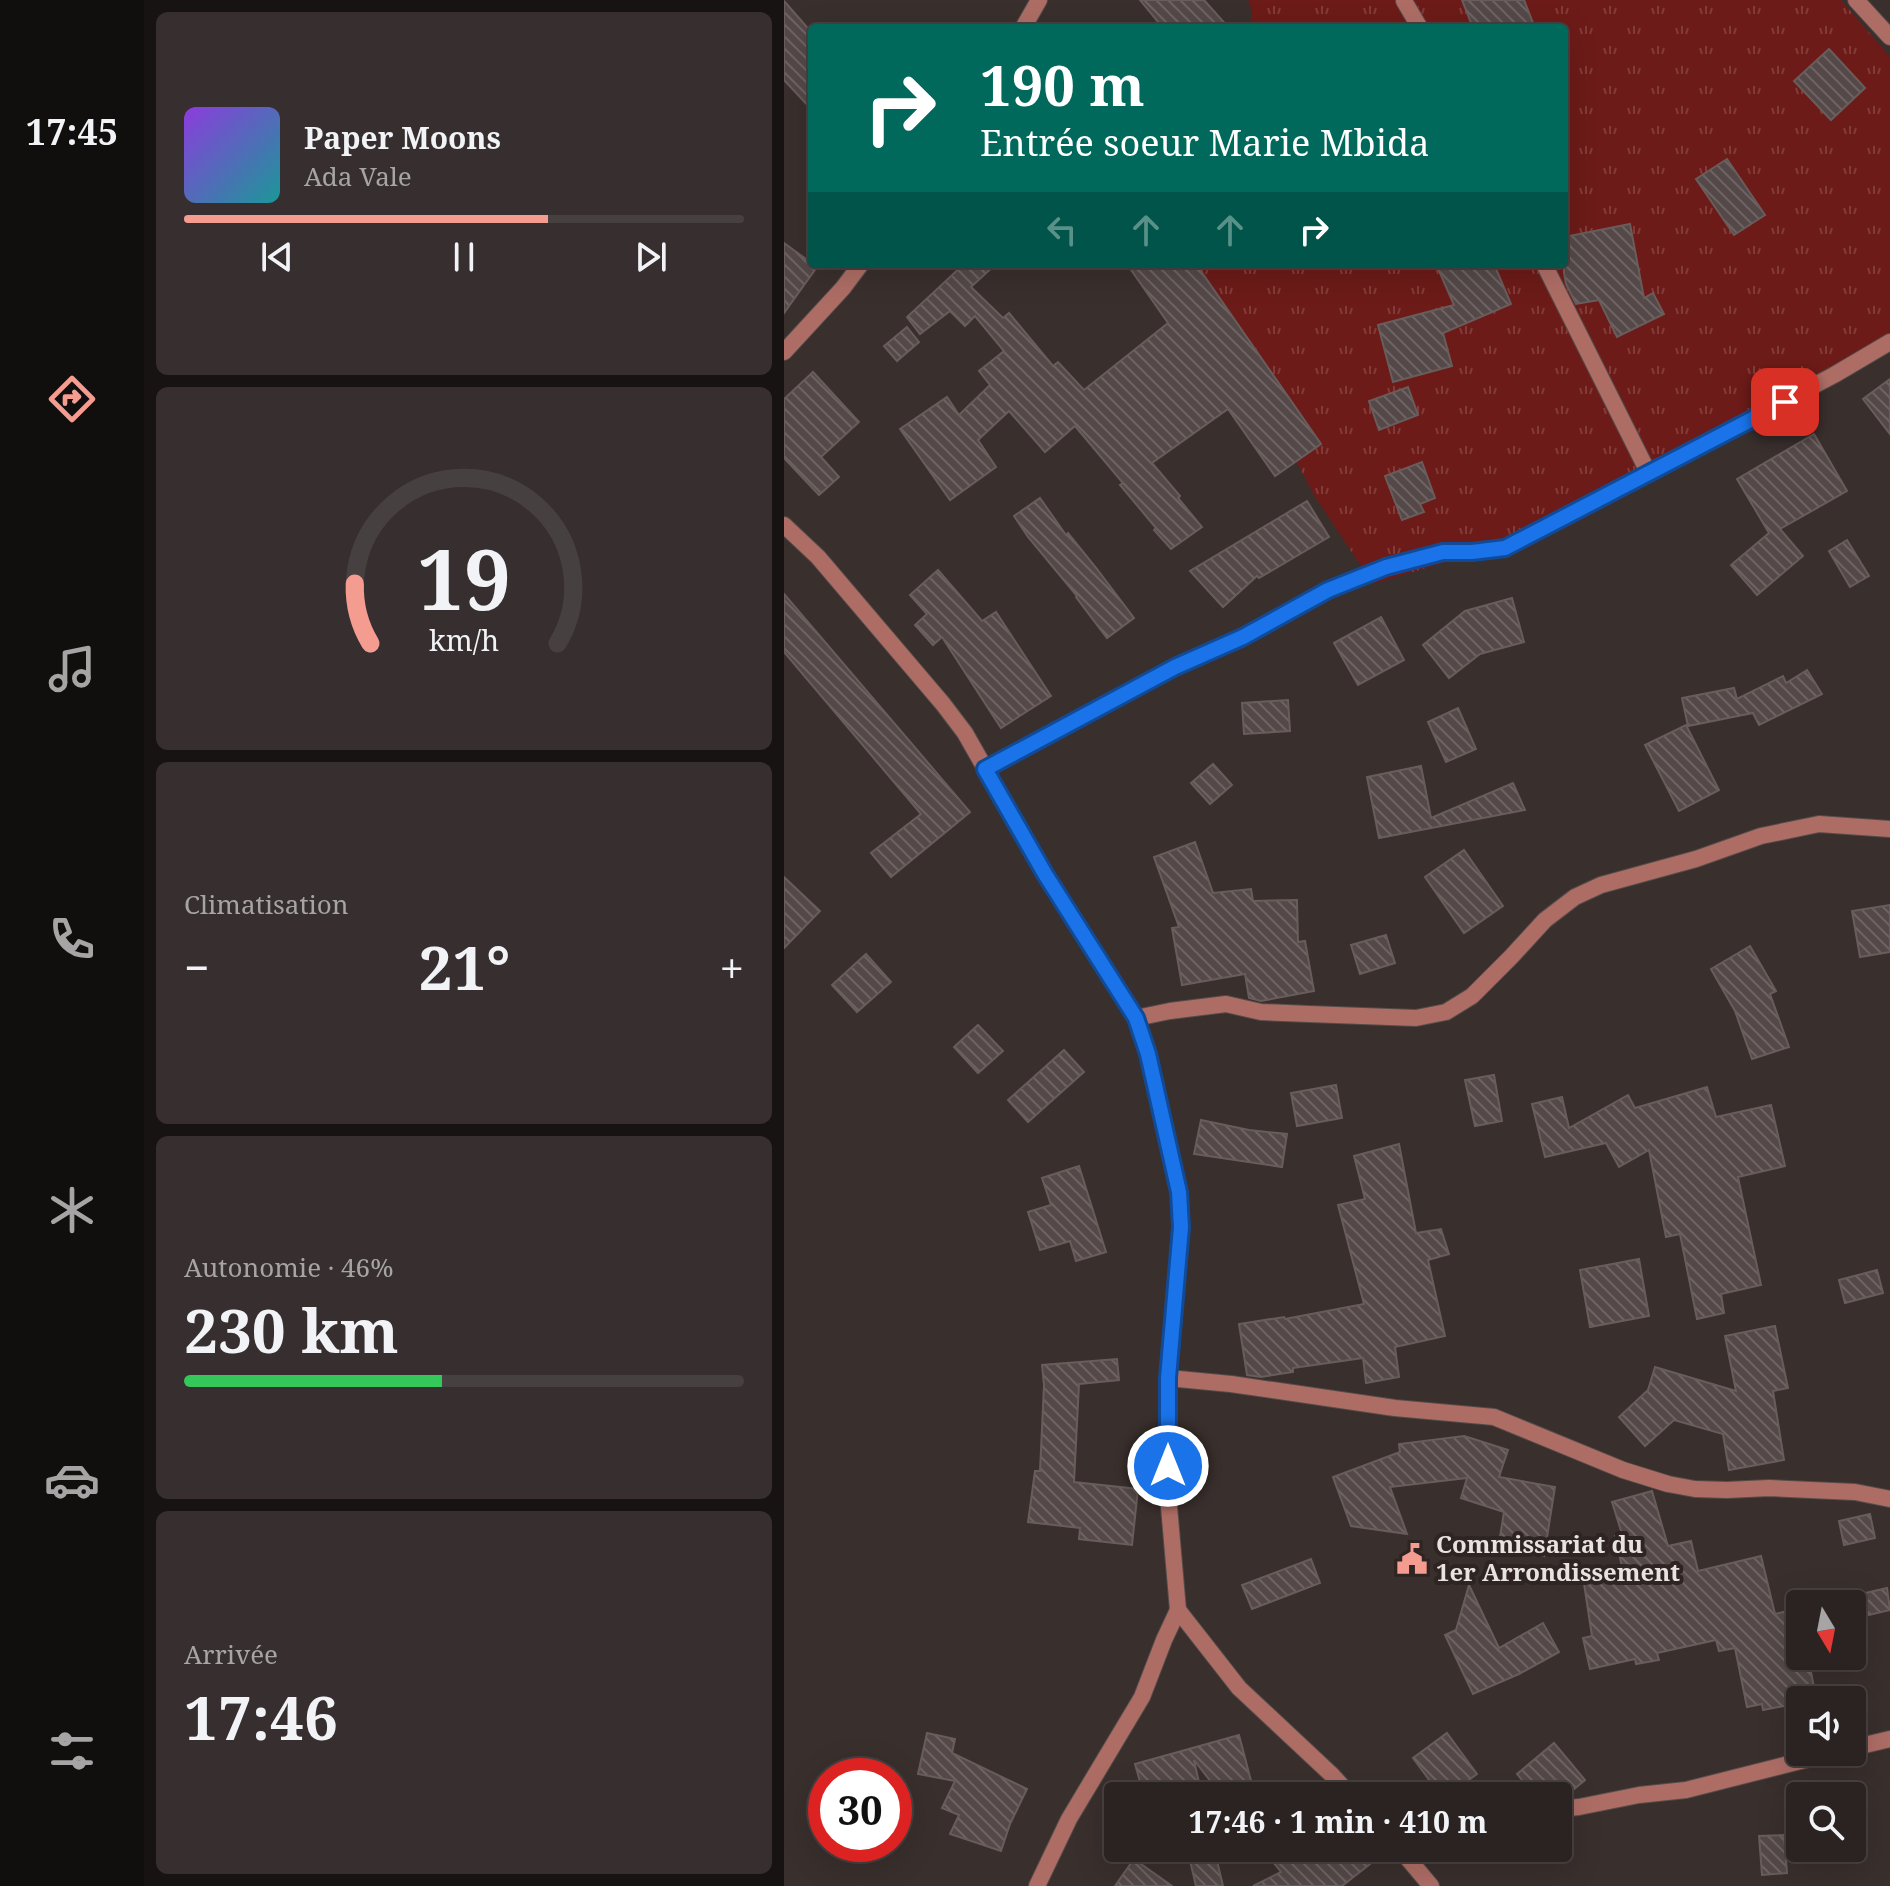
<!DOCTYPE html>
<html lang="fr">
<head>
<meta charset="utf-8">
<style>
  body { margin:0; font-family:"Noto Serif",serif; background:#372f2f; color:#f1f3f6; height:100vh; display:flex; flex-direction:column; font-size:30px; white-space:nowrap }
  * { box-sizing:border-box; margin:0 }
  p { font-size:26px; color:#a6a4a5 }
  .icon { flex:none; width:44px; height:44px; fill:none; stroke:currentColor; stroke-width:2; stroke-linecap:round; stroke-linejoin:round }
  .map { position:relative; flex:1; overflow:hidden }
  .drawer { display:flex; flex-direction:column; gap:12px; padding:12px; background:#181313; width:640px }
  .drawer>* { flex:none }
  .top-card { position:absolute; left:24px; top:24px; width:760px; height:244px; border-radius:8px; box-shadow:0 8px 32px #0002,0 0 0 2px #474040; background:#00695c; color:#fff; overflow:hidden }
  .needle { width:52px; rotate:170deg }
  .controls { position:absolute; left:1002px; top:1590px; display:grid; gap:16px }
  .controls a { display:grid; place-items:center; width:80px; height:80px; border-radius:8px; background:#2b2322; box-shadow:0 8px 32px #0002,0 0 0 2px #474040; font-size:40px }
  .speed { position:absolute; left:24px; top:1758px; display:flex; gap:16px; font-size:40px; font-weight:700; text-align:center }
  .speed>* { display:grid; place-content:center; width:104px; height:104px; border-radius:50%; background:#2b2322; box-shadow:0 8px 32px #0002,0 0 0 2px #474040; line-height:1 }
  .speed .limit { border:12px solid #d22; background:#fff; color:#111 }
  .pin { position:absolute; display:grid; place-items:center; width:68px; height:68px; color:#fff; margin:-34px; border-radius:16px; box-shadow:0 4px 12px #0006 }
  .me { position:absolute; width:88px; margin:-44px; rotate:0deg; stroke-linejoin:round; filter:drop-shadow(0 0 6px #0008) }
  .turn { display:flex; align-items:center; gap:28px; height:168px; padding:0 40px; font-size:36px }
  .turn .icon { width:104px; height:104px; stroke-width:2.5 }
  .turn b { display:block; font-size:56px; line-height:68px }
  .lanes { display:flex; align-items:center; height:76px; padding:0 40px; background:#0003; justify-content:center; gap:40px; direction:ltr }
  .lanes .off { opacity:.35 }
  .big { font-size:60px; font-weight:700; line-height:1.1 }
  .drawer .widget { flex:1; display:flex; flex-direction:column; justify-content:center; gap:12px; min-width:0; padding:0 28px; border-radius:12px; background:#372f2f }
  .drawer .dial { align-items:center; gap:0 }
  .dial svg { height:208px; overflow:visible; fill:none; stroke:#474040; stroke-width:7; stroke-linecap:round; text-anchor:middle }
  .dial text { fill:#f1f3f6; stroke:none }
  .song { display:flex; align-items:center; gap:24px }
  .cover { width:96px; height:96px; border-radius:12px; background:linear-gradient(135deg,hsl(270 70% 55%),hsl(180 70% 35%)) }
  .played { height:8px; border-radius:4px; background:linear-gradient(90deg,#f59c91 65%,#474040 65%) }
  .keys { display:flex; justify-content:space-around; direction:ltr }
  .heat { display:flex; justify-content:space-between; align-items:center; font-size:44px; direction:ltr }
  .charge { height:12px; border-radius:6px; background:linear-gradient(90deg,#34c759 46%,#474040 0) }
  .trip { position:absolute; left:320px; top:1782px; width:468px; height:80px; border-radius:8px; background:#2b2322; box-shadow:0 8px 32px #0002,0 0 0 2px #474040; font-weight:700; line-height:80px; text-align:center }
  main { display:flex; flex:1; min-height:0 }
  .tab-bar { display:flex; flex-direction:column; width:144px; justify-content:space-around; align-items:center; background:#110e0e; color:#a6a4a5 }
  .tab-bar .icon { width:56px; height:56px }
  .tab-bar .active { color:#f59c91 }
  .tab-bar b { font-size:36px; color:#f1f3f6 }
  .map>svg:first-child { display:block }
  .grass { fill:url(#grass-tufts) }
  .building { fill:url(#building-back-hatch); stroke:#695d5c; stroke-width:2 }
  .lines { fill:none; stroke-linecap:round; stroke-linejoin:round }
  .street-casing { stroke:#554c4a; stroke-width:18 }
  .street { stroke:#ad6d65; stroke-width:16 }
  .route-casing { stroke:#114b97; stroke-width:20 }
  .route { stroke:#1a73e8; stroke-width:14 }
  .labels { text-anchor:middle; stroke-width:8; stroke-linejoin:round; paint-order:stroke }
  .poi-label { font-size:24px; font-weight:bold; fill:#e8e2e1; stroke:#2e2523; text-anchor:start }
</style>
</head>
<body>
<main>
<nav class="tab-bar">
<b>17:45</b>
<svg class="icon active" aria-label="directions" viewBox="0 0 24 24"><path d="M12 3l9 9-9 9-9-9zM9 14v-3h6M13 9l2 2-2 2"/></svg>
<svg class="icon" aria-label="music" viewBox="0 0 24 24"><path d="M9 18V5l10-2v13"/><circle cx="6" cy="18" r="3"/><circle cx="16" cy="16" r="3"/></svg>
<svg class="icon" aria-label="phone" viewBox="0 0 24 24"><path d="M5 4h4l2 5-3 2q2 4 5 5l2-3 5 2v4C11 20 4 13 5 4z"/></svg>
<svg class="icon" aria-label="climate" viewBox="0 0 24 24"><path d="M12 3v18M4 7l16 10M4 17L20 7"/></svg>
<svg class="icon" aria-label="car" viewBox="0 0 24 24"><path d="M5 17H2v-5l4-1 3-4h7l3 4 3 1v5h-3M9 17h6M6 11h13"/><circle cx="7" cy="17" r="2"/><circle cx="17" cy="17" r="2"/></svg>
<svg class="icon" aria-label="filters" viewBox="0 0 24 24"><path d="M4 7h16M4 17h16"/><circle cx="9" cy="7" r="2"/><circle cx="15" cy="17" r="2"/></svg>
</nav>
<section class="drawer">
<div class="widget">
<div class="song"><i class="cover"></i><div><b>Paper Moons</b><p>Ada Vale</p></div></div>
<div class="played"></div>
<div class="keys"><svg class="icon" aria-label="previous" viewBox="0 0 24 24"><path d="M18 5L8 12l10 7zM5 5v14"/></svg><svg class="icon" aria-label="pause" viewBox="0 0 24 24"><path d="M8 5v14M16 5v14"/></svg><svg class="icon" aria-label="next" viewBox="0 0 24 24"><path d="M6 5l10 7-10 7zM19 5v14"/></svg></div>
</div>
<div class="widget dial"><svg viewBox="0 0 100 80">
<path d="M14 69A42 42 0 1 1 86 69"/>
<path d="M14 69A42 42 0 0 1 8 46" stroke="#f59c91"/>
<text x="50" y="56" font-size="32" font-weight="700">19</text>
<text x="50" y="72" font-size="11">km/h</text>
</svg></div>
<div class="widget"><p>Climatisation</p>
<div class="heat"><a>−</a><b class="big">21°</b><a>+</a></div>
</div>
<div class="widget"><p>Autonomie · 46%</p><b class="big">230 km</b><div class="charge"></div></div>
<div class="widget"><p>Arrivée</p><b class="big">17:46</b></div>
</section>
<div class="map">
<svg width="1106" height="1886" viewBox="0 0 1106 1886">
  <defs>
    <pattern id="grass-tufts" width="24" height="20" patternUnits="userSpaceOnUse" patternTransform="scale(2)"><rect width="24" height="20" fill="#6c1b18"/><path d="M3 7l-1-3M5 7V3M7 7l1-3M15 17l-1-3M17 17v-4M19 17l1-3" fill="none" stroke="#813c39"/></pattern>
    <pattern id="building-back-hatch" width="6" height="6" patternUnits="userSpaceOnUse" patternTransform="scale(2)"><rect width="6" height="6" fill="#544948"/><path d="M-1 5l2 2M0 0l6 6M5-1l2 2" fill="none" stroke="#6d6362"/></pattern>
  </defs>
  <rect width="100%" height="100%" fill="#392f2d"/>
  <path class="grass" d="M 464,0 L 1057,0 L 1106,57 L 1106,346 L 722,544 L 589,584 L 531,497 L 512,461 L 537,443 L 412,264 L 780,264 L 780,28 L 469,28 L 466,3 Z"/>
  <g class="building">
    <path d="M 356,0 L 420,0 L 445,28 L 379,28 Z"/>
    <path d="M 678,0 L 740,0 L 749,23 L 736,28 L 689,28 Z"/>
    <path d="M 0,1 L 28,33 L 28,110 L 0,80 Z"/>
    <path d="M 1045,49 L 1081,88 L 1047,120 L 1010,81 Z"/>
    <path d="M 943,159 L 981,215 L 950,235 L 912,179 Z"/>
    <path d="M 846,224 L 860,298 L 869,293 L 880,314 L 833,337 L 815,300 L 792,304 L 782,284 L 780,273 L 780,237 Z"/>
    <path d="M 0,243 L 33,267 L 0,313 Z"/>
    <path d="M 180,264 L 212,264 L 187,287 L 219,318 L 225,313 L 269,366 L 274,362 L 300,390 L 384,323 L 343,264 L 412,264 L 537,444 L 491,476 L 444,409 L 368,463 L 396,496 L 394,498 L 418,527 L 387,549 L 370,530 L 372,528 L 336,485 L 339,483 L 291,426 L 261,452 L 225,411 L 194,440 L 212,467 L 166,500 L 116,429 L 163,397 L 175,415 L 206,385 L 195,371 L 220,351 L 191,316 L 181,326 L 166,311 L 136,334 L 123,317 Z"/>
    <path d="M 652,264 L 710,264 L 727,304 L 659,333 L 668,366 L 609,382 L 594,325 L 670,305 Z"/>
    <path d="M 123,327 L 135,342 L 113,361 L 100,346 Z"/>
    <path d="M 29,372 L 75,422 L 37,457 L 55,477 L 35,495 L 0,458 L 0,399 Z"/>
    <path d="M 1106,379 L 1106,434 L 1079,399 Z"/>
    <path d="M 624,387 L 634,415 L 595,430 L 585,401 Z"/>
    <path d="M 1030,434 L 1063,491 L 996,529 L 1019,556 L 973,595 L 947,565 L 985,533 L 953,479 Z"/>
    <path d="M 638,462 L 651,498 L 636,504 L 640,512 L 618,520 L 601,476 Z"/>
    <path d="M 256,498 L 282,535 L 284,533 L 313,569 L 350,618 L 323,638 L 292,597 L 293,596 L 244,537 L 230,516 Z"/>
    <path d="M 523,501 L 545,537 L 475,578 L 473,576 L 439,607 L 406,571 Z"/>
    <path d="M 1063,540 L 1085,576 L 1066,587 L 1045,551 Z"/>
    <path d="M 154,570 L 198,621 L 212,612 L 267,696 L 217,728 L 158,637 L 149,645 L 131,625 L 143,614 L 126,595 Z"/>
    <path d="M 0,594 L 186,812 L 107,877 L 87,853 L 137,814 L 0,652 Z"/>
    <path d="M 728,598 L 740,642 L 696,654 L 665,678 L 639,645 L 681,611 Z"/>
    <path d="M 597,617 L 620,660 L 574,685 L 550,643 Z"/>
    <path d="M 1023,670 L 1038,694 L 975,725 L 969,713 L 904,726 L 898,698 L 950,688 L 953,699 L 999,676 L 1002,683 Z"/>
    <path d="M 504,700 L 506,731 L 460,734 L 458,703 Z"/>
    <path d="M 674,708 L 692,749 L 662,762 L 644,722 Z"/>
    <path d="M 902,725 L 935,790 L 895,811 L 861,745 Z"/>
    <path d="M 429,764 L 448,785 L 426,804 L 407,783 Z"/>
    <path d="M 637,766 L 647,818 L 729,783 L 741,810 L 595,838 L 583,777 Z"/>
    <path d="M 411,842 L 429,893 L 467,889 L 469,901 L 513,900 L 514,942 L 521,941 L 530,991 L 477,1001 L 465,998 L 461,974 L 398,985 L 388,928 L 395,927 L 370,857 Z"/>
    <path d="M 680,850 L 719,906 L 680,933 L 641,877 Z"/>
    <path d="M 0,877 L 36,911 L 0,948 Z"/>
    <path d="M 1106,905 L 1106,952 L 1076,957 L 1068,911 Z"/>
    <path d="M 602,935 L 611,963 L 576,974 L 567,945 Z"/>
    <path d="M 966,946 L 992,991 L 986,994 L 1005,1047 L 968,1059 L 951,1011 L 927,969 Z"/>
    <path d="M 82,954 L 107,982 L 73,1012 L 48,985 Z"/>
    <path d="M 194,1025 L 219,1051 L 194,1073 L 170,1047 Z"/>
    <path d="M 280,1050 L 300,1072 L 244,1122 L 224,1100 Z"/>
    <path d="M 710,1075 L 718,1121 L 691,1126 L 681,1080 Z"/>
    <path d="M 552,1085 L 558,1118 L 513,1126 L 507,1093 Z"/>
    <path d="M 923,1087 L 932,1117 L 987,1105 L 1001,1166 L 954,1177 L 977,1285 L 937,1294 L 940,1313 L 913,1319 L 896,1234 L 882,1237 L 865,1150 L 835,1167 L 822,1143 L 761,1157 L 748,1104 L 778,1097 L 785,1128 L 844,1095 L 851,1108 Z"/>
    <path d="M 417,1120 L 465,1130 L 503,1134 L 498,1167 L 410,1154 Z"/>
    <path d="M 615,1144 L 632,1233 L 657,1229 L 665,1254 L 644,1260 L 661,1336 L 611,1347 L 615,1377 L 582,1383 L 579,1358 L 509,1368 L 509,1372 L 477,1377 L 463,1375 L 455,1324 L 500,1317 L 501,1319 L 580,1304 L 554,1205 L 581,1199 L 570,1156 Z"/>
    <path d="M 295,1166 L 322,1252 L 292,1261 L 286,1241 L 256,1250 L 244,1212 L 267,1205 L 258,1178 Z"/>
    <path d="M 855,1259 L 865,1316 L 806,1327 L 796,1270 Z"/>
    <path d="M 1093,1270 L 1099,1293 L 1061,1303 L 1055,1280 Z"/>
    <path d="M 991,1326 L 1004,1388 L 989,1391 L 1000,1460 L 945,1470 L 939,1434 L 890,1420 L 861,1446 L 835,1417 L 864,1390 L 871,1367 L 952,1391 L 941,1336 Z"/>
    <path d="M 333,1359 L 335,1380 L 295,1384 L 290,1482 L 354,1489 L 348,1545 L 295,1539 L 296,1528 L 244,1522 L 251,1471 L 256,1471 L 260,1385 L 258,1365 Z"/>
    <path d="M 680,1436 L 724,1450 L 715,1477 L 771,1487 L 760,1556 L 714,1549 L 720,1512 L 677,1498 L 683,1478 L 606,1487 L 623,1534 L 567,1526 L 549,1477 L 616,1452 L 615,1444 Z"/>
    <path d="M 868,1491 L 884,1546 L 907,1541 L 914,1571 L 977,1556 L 991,1614 L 1016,1608 L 1016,1656 L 1024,1656 L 1031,1693 L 1018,1695 L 1019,1700 L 1016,1700 L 1016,1703 L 979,1710 L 978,1704 L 963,1707 L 951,1648 L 935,1651 L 932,1640 L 873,1653 L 875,1660 L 852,1664 L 851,1659 L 806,1669 L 799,1638 L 808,1636 L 799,1577 L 839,1571 L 831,1536 L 838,1534 L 828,1502 Z"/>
    <path d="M 1086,1514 L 1091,1538 L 1060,1545 L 1055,1521 Z"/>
    <path d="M 527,1559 L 536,1583 L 468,1609 L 458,1585 Z"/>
    <path d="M 685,1585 L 715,1648 L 759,1623 L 775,1652 L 735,1674 L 689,1694 L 661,1635 L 672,1630 Z"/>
    <path d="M 1103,1588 L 1106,1610 L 1068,1619 L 1068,1596 Z"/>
    <path d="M 143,1733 L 171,1739 L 168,1753 L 243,1789 L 226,1824 L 217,1851 L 166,1834 L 175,1815 L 158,1808 L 171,1781 L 134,1774 Z"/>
    <path d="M 663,1733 L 693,1774 L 663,1796 L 657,1796 L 629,1758 Z"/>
    <path d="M 455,1735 L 471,1796 L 438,1796 L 410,1760 L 418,1796 L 360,1796 L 351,1764 Z"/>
    <path d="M 770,1743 L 801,1780 L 784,1794 L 771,1779 L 751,1796 L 733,1774 Z"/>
    <path d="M 1000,1835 L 1003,1873 L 978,1875 L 975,1836 Z"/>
    <path d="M 403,1848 L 430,1848 L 439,1886 L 412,1886 Z"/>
    <path d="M 478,1848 L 544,1848 L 553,1859 L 568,1848 L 573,1848 L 586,1864 L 558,1886 L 469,1886 L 497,1872 Z"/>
    <path d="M 350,1859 L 388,1886 L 331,1886 Z"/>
  </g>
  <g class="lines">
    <defs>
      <g id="street">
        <path d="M 1072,0 L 1106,37"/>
        <path d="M 620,1 L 636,28"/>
        <path d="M 239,28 L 255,0"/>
        <path d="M 760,264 L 865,474"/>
        <path d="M 0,352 L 59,288 L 77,264"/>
        <path d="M 0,525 L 34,557 L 159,704 L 181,733 L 261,874 L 352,1018 L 364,1054 L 395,1192 L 397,1227 L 384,1378 L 384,1495 L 394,1610"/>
        <path d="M 201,769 L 391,667 L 459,637 L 544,590 L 602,567 L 659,552 L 688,552 L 721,548 L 1050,375 L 1106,342"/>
        <path d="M 352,1018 L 386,1011 L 442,1004 L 477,1012 L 525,1014 L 632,1018 L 662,1012 L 688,996 L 727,957 L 761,920 L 791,897 L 817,885 L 912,859 L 977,836 L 1035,824 L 1106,829"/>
        <path d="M 384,1378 L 447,1384 L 611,1408 L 710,1417 L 839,1470 L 884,1484 L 911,1489 L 943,1490 L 985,1488 L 1071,1492 L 1106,1499"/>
        <path d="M 394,1610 L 455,1688 L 548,1775 L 567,1796"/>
        <path d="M 1068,1748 L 1106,1739"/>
        <path d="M 774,1809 L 795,1807 L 855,1795 L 902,1790 L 1052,1752"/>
        <path d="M 615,1848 L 647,1886"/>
        <path d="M 253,1886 L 285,1819 L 358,1697 L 380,1640 L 394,1610"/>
      </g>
    </defs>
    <use href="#street" class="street-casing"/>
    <use href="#street" class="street"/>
  </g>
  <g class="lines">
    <defs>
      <path id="route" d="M 384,1466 L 384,1378 L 397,1227 L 395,1192 L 364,1054 L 352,1018 L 261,874 L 201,769 L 391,667 L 459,637 L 544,590 L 602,567 L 659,552 L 688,552 L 721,548 L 1001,402"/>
    </defs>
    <use href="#route" class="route-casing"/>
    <use href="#route" class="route"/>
  </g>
  <defs>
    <symbol id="civic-bare" viewBox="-9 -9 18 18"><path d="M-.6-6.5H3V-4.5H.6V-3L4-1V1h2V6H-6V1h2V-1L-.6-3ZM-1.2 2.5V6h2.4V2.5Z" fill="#f59c91" stroke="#2e2523" stroke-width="2.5" paint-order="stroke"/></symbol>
  </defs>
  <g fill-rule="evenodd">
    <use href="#civic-bare" x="606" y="1537" width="44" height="44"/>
  </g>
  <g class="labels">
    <g class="poi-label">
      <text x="652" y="1553">Commissariat du<tspan x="652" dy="28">1er Arrondissement</tspan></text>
    </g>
  </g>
</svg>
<div class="controls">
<a><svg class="needle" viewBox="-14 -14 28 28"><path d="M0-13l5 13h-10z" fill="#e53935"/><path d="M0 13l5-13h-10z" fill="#a6a4a5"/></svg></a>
<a><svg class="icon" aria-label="sound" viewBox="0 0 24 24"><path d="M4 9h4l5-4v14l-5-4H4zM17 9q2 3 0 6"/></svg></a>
<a><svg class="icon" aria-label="search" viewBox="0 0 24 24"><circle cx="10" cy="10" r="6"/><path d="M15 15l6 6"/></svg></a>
</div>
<div class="speed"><div class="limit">30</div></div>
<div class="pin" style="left:1001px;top:402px;background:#d93025"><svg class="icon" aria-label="arrive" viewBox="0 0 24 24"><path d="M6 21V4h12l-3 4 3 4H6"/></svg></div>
<svg class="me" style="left:384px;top:1466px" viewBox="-20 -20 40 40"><circle r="17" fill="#1a73e8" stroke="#fff" stroke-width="3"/><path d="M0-11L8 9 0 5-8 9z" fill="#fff"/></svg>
<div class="trip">17:46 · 1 min · 410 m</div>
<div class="top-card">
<div class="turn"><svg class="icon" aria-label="right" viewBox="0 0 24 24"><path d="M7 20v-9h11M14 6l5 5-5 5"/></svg><div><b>190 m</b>Entrée soeur Marie Mbida</div></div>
<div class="lanes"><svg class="icon off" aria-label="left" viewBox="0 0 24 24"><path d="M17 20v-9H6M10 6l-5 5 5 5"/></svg><svg class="icon off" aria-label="ahead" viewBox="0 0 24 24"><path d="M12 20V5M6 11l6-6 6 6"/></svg><svg class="icon off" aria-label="ahead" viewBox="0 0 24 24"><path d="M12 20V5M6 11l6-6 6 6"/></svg><svg class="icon" aria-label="right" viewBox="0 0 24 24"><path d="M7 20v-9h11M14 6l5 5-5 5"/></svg></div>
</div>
</div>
</main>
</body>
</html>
